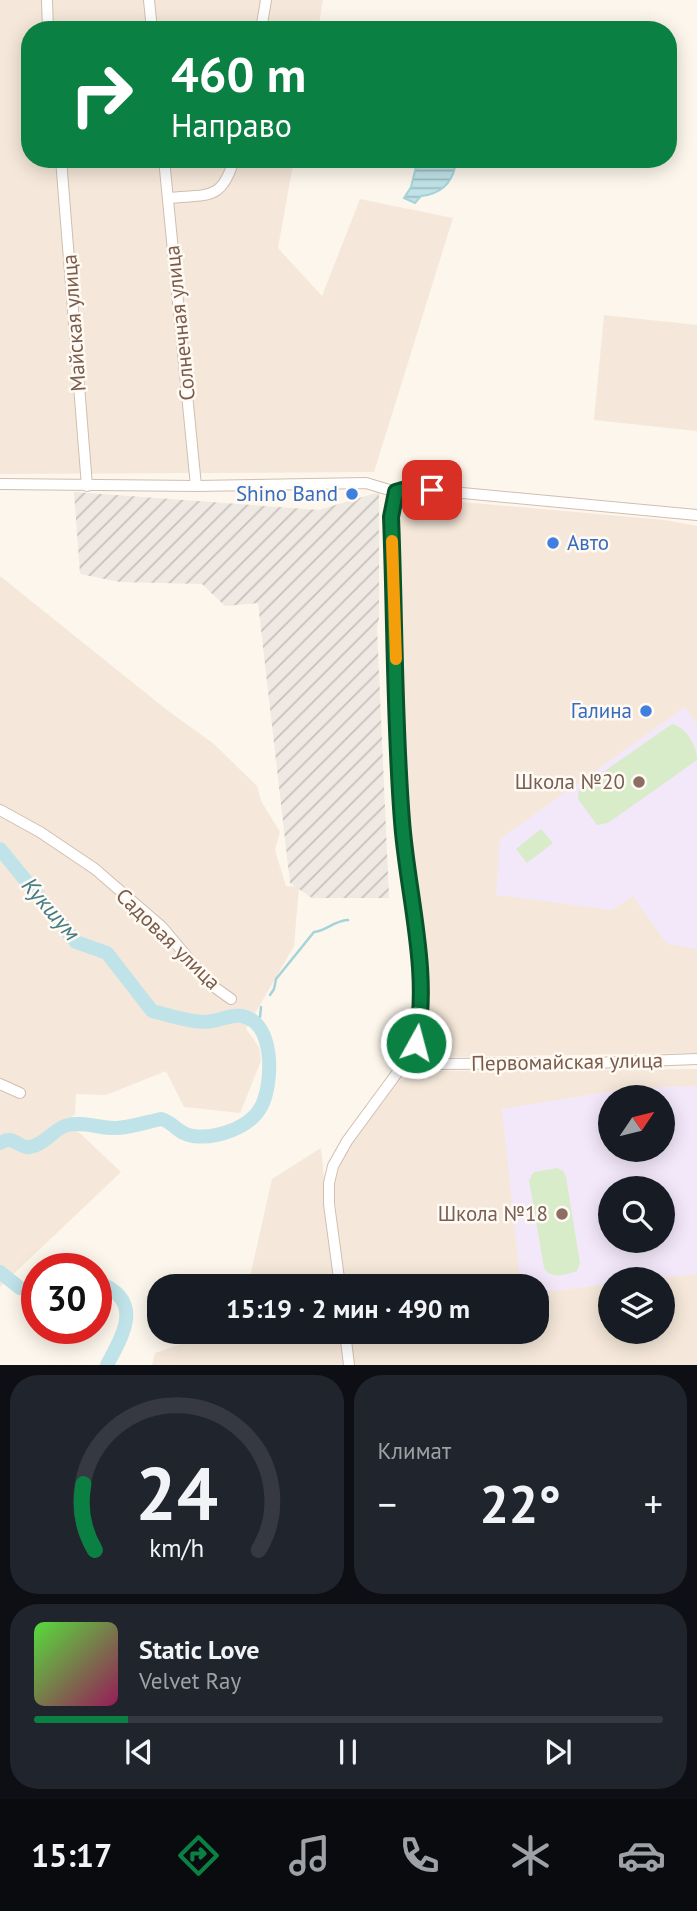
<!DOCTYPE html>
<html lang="ru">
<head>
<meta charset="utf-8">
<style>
  body { margin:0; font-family:"PT Sans",sans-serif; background:#20242c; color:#f1f3f6; height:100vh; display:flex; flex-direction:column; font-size:26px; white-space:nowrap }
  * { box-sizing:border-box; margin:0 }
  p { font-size:23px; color:#9ea1a6 }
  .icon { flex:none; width:38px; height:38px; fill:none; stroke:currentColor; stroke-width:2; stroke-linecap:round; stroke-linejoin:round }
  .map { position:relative; height:1365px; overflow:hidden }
  .panel { display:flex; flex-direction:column; gap:10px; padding:10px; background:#0d0f14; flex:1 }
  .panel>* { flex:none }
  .top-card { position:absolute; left:21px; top:21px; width:656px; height:147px; border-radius:28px; box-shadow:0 4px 18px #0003; background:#0b8043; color:#fff; overflow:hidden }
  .needle { width:46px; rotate:55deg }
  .tools { position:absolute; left:598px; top:1085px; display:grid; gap:14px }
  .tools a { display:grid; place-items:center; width:77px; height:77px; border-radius:50%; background:#171b24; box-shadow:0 4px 18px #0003; font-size:35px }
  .speed { position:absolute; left:21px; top:1253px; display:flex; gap:14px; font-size:35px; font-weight:700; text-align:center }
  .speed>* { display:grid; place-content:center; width:91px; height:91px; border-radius:50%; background:#171b24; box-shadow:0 4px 18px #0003; line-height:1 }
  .speed .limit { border:10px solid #d22; background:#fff; color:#111 }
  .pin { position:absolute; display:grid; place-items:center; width:60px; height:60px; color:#fff; margin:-30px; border-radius:14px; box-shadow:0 4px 10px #0006 }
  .me { position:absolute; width:77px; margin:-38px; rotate:7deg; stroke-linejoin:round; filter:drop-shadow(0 0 5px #0008) }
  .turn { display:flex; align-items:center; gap:24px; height:147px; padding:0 35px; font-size:32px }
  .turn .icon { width:91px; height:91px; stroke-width:2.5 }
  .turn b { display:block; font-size:49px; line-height:60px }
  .big { font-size:52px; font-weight:700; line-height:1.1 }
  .panel .card { flex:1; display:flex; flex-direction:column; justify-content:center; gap:10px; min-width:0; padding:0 24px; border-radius:28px; background:#20242c }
  .panel .dial { align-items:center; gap:0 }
  .dial svg { height:182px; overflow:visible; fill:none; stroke:#363941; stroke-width:7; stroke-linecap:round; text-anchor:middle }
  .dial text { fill:#f1f3f6; stroke:none }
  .song { display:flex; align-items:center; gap:21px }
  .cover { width:84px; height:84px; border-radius:10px; background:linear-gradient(135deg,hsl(110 70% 55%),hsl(330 70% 35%)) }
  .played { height:7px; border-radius:4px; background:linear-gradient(90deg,#0b8043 15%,#363941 15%) }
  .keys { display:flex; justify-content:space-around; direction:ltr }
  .heat { display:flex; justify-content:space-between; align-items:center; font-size:38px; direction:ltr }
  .panel .tiles { flex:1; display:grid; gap:10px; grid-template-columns:1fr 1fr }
  .card:last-child { grid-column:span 2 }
  .trip { position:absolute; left:147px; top:1274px; width:402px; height:70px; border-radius:28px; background:#171b24; box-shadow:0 4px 18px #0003; font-weight:700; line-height:70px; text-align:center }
  .menu { display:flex; height:112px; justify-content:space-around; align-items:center; background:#090b0e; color:#9ea1a6 }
  .menu .icon { width:49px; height:49px }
  .menu .selected { color:#0b8043 }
  .menu b { font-size:32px; color:#f1f3f6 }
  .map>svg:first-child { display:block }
  .residential { fill:#f5e8da; fill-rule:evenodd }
  .industrial { fill:url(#industrial-furrows) }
  .education { fill:#f3e8fa; fill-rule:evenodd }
  .green { fill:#d8ecc9 }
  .water { fill:url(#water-rules); stroke:#a5d3da; stroke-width:2 }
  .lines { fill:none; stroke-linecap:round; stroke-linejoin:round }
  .stream { stroke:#a5d3da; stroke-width:2.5 }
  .river { stroke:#bfe3e8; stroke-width:14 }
  .minor-casing { stroke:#d1beb0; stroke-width:12 }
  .minor { stroke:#fff; stroke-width:10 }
  .route-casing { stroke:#07532c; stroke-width:18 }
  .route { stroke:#0b8043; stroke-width:12 }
  .slow { stroke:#f59e0b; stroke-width:12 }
  .shop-dot { fill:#3f7fe0; stroke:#fffaf3; stroke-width:2.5 }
  .education-dot { fill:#8d6e63; stroke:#fffaf3; stroke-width:2.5 }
  .labels { text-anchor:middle; stroke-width:5; stroke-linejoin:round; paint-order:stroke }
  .street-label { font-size:21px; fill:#7a5c4d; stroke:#fffaf3 }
  .shop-label { font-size:21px; fill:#366cbe; stroke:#fffaf3; text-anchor:end }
  .education-label { font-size:21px; fill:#785e54; stroke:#fffaf3; text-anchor:end }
  .water-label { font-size:23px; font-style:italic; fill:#437c86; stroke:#fffaf3 }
</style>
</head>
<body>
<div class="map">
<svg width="697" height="1365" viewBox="0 0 697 1365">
  <defs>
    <pattern id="industrial-furrows" width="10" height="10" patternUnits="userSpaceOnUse" patternTransform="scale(1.75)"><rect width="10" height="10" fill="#efe9e4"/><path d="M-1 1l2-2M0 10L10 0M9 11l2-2" fill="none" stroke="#c7c0bb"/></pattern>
    <pattern id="water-rules" width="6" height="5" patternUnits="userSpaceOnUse" patternTransform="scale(1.75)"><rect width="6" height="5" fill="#bfe3e8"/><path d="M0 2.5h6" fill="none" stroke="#a0bbbe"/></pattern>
  </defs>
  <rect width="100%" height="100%" fill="#fdf6ec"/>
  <g class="residential">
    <path d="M 0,0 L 323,0 L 318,30 L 30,30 L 30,159 L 294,159 L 278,248 L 322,296 L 360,199 L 453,218 L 374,472 L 0,474 Z"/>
    <path d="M 604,315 L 697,325 L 697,431 L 594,420 Z"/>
    <path d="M 408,497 L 665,520 L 697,526 L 697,1053 L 446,1057 L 431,1050 L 421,1034 L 425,984 L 403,805 L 392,518 L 396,504 Z"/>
    <path d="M 0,576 L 167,710 L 214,744 L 257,786 L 261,801 L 280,832 L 275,850 L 286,886 L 299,887 L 294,946 L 246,1029 L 259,1047 L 261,1061 L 240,1113 L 184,1107 L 166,1071 L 106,1095 L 76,1094 L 75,1114 L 67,1121 L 121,1172 L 0,1287 Z"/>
    <path d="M 697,1069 L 697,1365 L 354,1365 L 350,1332 L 537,1332 L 537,1286 L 345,1286 L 333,1187 L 337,1164 L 392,1085 L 407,1077 L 428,1071 ZM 611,1097 L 663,1097 L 663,1150 L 611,1150 ZM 611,1188 L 663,1188 L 663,1241 L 611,1241 ZM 611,1279 L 663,1279 L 663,1332 L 611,1332 Z"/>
    <path d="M 321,1148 L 335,1286 L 248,1286 L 272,1179 Z"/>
    <path d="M 216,1332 L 340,1332 L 343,1365 L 152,1365 L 155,1353 Z"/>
  </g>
  <path class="industrial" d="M 74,492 L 319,510 L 379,492 L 379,618 L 377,628 L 389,898 L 312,898 L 290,883 L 258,603 L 225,606 L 202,584 L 120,582 L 80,574 Z"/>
  <g class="education">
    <path d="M 685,707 L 697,725 L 697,949 L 667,944 L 633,896 L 612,910 L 496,895 L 500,839 Z"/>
    <path d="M 697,1086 L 697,1274 L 650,1279 L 611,1279 L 611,1284 L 537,1293 L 537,1286 L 521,1286 L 502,1109 L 632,1088 ZM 611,1097 L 663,1097 L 663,1150 L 611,1150 ZM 611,1188 L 663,1188 L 663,1241 L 611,1241 Z"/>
  </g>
  <g class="green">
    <path d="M 672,724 C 686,727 697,746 697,760 L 608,823 L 597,825 L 578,799 L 579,789 Z"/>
    <path d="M 541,829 L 553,843 L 527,863 L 516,849 Z"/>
    <path d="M 557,1168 L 563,1171 L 566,1177 L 580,1263 L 577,1271 C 566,1275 551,1280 544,1268 L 529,1180 L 534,1172 Z"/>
  </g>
  <path class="water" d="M 418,159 L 445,159 L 455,167 C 451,185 440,194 421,196 L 415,203 L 404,198 L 411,187 Z"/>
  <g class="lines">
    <g class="stream">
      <path d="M 270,995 L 274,989 L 276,979 L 314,932 C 326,931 333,921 348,920"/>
      <path d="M 253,1022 L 260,1017 L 261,1007"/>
    </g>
    <g class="river">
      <path d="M 0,849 L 76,942 L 107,953 L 152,1011 C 169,1015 188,1022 205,1022 C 216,1022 230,1014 242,1016 C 275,1022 273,1082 262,1105 C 251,1128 216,1139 193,1136 C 177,1134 174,1122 161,1119 C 147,1122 132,1127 117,1128 C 101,1129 84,1121 68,1125 C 54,1128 45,1145 30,1147 C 17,1149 16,1134 0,1143"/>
      <path d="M 0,1272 L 20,1288 L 37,1291"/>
      <path d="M 96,1281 C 144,1300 125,1331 107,1365"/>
    </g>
    <defs>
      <g id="minor">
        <path d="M 47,0 L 48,30"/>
        <path d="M 149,0 L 152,30"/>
        <path d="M 261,30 L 266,0"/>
        <path d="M 61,159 L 87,486"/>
        <path d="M 164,159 L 196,486"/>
        <path d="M 168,198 C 207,194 222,202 234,159"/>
        <path d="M 0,484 L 196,486 L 366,483 L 396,492"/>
        <path d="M 396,492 L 410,488 L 697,515"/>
        <path d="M 0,810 L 40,832 L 95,869 L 162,927 L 210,984 L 231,999"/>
        <path d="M 416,1043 L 422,1054 L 437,1064"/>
        <path d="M 400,1070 L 437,1064 L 594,1063 L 697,1059"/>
        <path d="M 0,1084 L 20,1093"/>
        <path d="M 340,1286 L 329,1204 L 329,1183 L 333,1166 L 347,1141 L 411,1054 L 418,1034 L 420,979 L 400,788 L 391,518 L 396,492"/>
        <path d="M 345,1332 L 349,1365"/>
      </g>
    </defs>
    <use href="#minor" class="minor-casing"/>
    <use href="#minor" class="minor"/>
  </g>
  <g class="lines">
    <defs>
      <path id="route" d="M 416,1043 C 431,973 407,892 402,821 C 394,720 395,618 391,517 L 396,492 L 410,488 L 432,490"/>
    </defs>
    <use href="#route" class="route-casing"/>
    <use href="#route" class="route"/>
    <path class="slow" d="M 392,541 L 396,659"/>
  </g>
  <g class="shop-dot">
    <circle cx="352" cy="494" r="7"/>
    <circle cx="553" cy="543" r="7"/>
    <circle cx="646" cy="711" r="7"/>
  </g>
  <g class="education-dot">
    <circle cx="639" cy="782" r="7"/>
    <circle cx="562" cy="1214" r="7"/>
  </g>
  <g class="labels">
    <g class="street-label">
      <text transform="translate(74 323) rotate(-94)" y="7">Майская улица</text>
      <text transform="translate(180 323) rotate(-96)" y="7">Солнечная улица</text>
      <text transform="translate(168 939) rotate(44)" y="7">Садовая улица</text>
      <text transform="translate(567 1062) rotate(-1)" y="7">Первомайская улица</text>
    </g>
    <g class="shop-label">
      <text x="338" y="501">Shino Band</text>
      <text x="567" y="550" text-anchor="start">Авто</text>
      <text x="632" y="718">Галина</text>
    </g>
    <g class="education-label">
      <text x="625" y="789">Школа №20</text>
      <text x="548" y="1221">Школа №18</text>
    </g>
    <g class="water-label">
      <text transform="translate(51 909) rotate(49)" y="8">Кукшум</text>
    </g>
  </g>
</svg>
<div class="tools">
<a><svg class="needle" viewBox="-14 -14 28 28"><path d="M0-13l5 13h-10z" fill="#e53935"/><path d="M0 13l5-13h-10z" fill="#9ea1a6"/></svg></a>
<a><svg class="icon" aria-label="search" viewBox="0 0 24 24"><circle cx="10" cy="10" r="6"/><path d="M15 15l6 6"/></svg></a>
<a><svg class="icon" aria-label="layers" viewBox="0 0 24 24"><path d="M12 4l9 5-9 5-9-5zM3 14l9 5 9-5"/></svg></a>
</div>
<div class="speed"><div class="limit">30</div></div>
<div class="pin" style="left:432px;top:490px;background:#d93025"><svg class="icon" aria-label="arrive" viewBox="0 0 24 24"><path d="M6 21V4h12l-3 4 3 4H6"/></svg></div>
<svg class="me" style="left:416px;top:1043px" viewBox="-20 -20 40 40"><circle r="17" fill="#0b8043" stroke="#fff" stroke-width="3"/><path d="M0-11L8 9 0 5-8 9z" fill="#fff"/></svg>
<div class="trip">15:19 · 2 мин · 490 m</div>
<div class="top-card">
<div class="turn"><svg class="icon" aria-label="right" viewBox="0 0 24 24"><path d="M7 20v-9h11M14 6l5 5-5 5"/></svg><div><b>460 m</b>Направо</div></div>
</div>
</div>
<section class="panel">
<div class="tiles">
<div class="card dial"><svg viewBox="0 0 100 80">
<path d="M14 69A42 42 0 1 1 86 69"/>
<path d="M14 69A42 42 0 0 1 9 40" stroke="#0b8043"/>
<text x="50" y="56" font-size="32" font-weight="700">24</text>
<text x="50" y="72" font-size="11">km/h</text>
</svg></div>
<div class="card"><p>Климат</p>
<div class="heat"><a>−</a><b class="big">22°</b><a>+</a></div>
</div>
<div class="card">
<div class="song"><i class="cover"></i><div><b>Static Love</b><p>Velvet Ray</p></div></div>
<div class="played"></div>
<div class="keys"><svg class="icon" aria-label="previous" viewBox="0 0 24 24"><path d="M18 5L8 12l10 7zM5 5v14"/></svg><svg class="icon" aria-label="pause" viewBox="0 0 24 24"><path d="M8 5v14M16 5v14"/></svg><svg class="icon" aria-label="next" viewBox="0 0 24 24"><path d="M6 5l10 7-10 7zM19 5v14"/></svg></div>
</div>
</div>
</section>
<nav class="menu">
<b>15:17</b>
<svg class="icon selected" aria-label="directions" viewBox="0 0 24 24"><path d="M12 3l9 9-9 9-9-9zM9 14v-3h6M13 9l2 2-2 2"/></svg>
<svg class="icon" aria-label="music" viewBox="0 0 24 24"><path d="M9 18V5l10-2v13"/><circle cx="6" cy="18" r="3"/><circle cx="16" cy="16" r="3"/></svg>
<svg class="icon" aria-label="phone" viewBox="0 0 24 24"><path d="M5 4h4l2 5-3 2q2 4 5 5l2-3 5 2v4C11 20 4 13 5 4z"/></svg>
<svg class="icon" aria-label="climate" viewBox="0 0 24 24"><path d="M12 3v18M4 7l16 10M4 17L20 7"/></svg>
<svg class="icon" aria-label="car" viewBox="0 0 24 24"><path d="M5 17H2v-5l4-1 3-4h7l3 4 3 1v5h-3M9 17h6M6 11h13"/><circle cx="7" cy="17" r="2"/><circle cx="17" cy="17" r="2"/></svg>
</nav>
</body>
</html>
